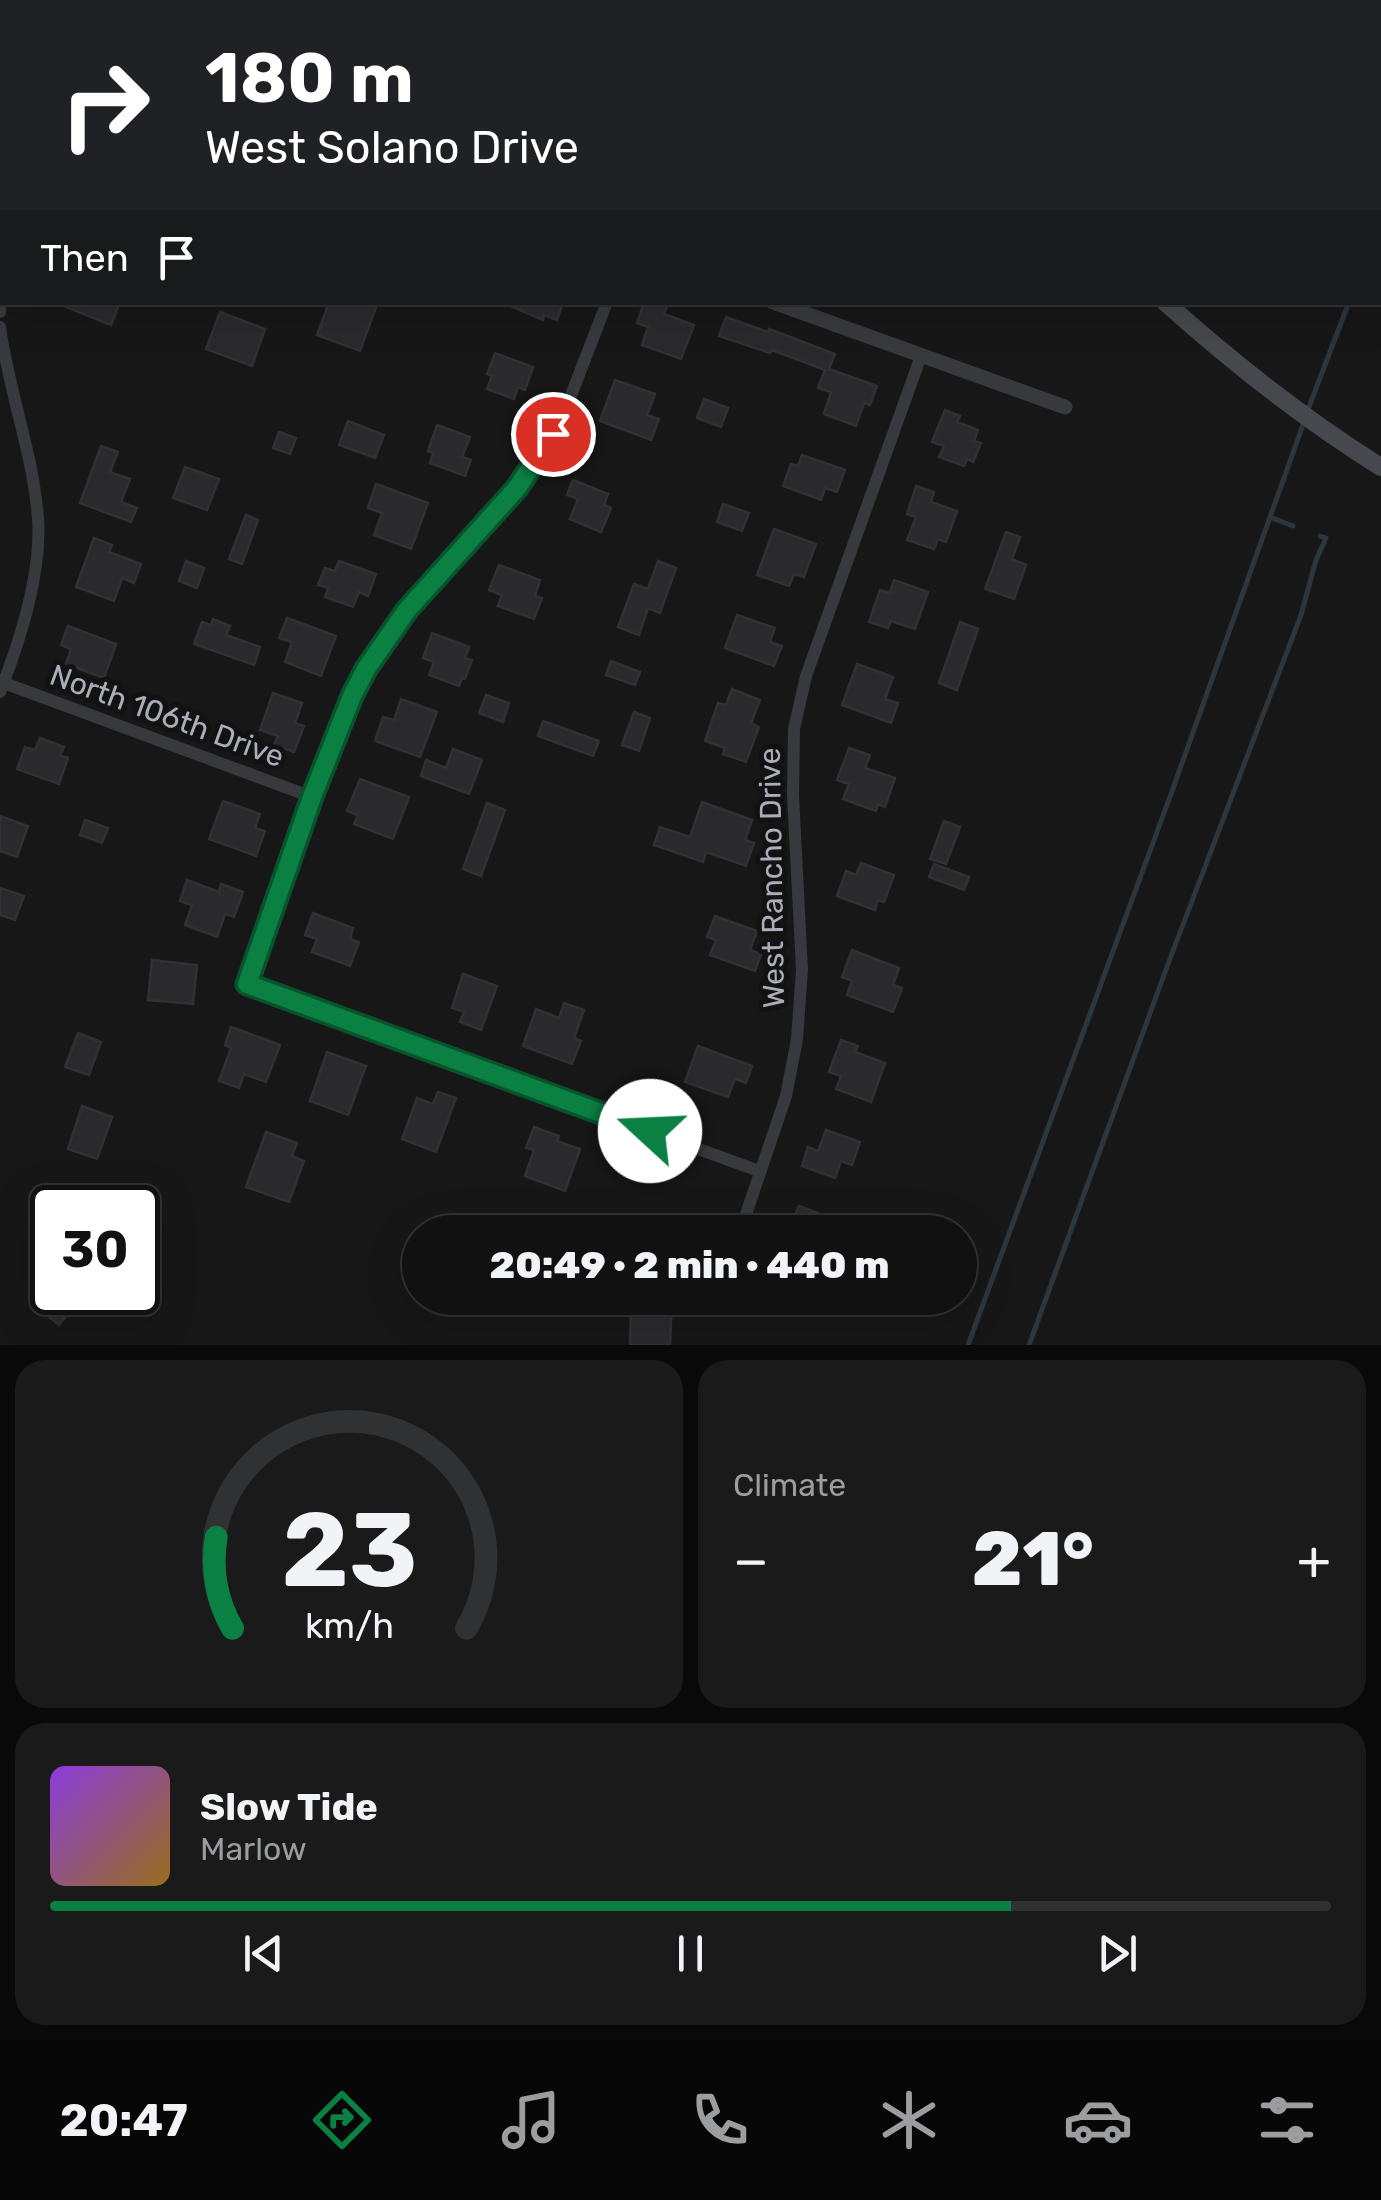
<!DOCTYPE html>
<html lang="en">
<head>
<meta charset="utf-8">
<style>
  body { margin:0; font-family:Rubik,sans-serif; background:#1a1a1b; color:#f1f3f6; height:100vh; display:flex; flex-direction:column; font-size:38px; white-space:nowrap }
  * { box-sizing:border-box; margin:0 }
  p { font-size:32px; color:#9c9d9f }
  .icon { flex:none; width:55px; height:55px; fill:none; stroke:currentColor; stroke-width:2; stroke-linecap:round; stroke-linejoin:round }
  .map { position:relative; height:1345px; overflow:hidden }
  .side { display:flex; flex-direction:column; gap:15px; padding:15px; background:#09090a; flex:1 }
  .side>* { flex:none }
  .hud { position:absolute; left:0px; top:0px; width:1382px; height:305px; box-shadow:0 10px 40px #0002,0 0 0 2px #303132; background:#202124; color:#fff; overflow:hidden }
  .speed { position:absolute; left:30px; top:1185px; display:flex; gap:20px; font-size:50px; font-weight:700; text-align:center }
  .speed>* { display:grid; place-content:center; width:130px; height:130px; border-radius:50%; background:#111112; box-shadow:0 10px 40px #0002,0 0 0 2px #303132; line-height:1 }
  .speed .limit { border:5px solid #111; border-radius:15px; background:#fff; color:#111 }
  .pin { position:absolute; display:grid; place-items:center; width:85px; height:85px; color:#fff; margin:-42px; border:5px solid #fff; border-radius:50%; box-shadow:0 2px 10px #0007 }
  .me { position:absolute; width:110px; margin:-55px; rotate:290deg; stroke-linejoin:round; filter:drop-shadow(0 0 8px #0008) }
  .turn { display:flex; align-items:center; gap:35px; height:210px; padding:0 40px; font-size:45px }
  .turn .icon { width:130px; height:130px; stroke-width:2.5 }
  .turn b { display:block; font-size:70px; line-height:85px }
  .then { display:flex; align-items:center; height:95px; padding:0 40px; background:#0003; gap:20px; font-size:38px }
  .big { font-size:75px; font-weight:800; line-height:1.1 }
  .side .tile { flex:1; display:flex; flex-direction:column; justify-content:center; gap:15px; min-width:0; padding:0 35px; border-radius:30px; background:#1a1a1b }
  .side .dial { align-items:center; gap:0 }
  .dial svg { height:260px; overflow:visible; fill:none; stroke:#303132; stroke-width:7; stroke-linecap:round; text-anchor:middle }
  .dial text { fill:#f1f3f6; stroke:none }
  .song { display:flex; align-items:center; gap:30px }
  .cover { width:120px; height:120px; border-radius:15px; background:linear-gradient(135deg,hsl(270 70% 55%),hsl(40 70% 35%)) }
  .played { height:10px; border-radius:5px; background:linear-gradient(90deg,#0b8043 75%,#303132 75%) }
  .keys { display:flex; justify-content:space-around; direction:ltr }
  .heat { display:flex; justify-content:space-between; align-items:center; font-size:55px; direction:ltr }
  .side .tiles { flex:1; display:grid; gap:15px; grid-template-columns:1fr 1fr }
  .tile:last-child { grid-column:span 2 }
  .trip { position:absolute; left:402px; top:1215px; width:575px; height:100px; border-radius:50px; background:#111112; box-shadow:0 10px 40px #0002,0 0 0 2px #303132; font-weight:800; line-height:100px; text-align:center }
  .tab-bar { display:flex; height:160px; justify-content:space-around; align-items:center; background:#070707; color:#9c9d9f }
  .tab-bar .icon { width:70px; height:70px }
  .tab-bar .selected { color:#0b8043 }
  .tab-bar b { font-size:45px; color:#f1f3f6 }
  .map>svg:first-child { display:block }
  .lines { fill:none; stroke-linecap:round; stroke-linejoin:round }
  .stream { stroke:#2d363c; stroke-width:5 }
  .building { fill:#2a2a2c; stroke:#313134; stroke-width:2.5 }
  .minor { stroke:#38393d; stroke-width:12 }
  .tertiary { stroke:#38393d; stroke-width:15 }
  .secondary { stroke:#46484d; stroke-width:18 }
  .route-casing { stroke:#07532c; stroke-width:25 }
  .route { stroke:#0b8043; stroke-width:18 }
  .labels { text-anchor:middle; stroke-width:10; stroke-linejoin:round; paint-order:stroke }
  .street-label { font-size:30px; fill:#a9aeb8; stroke:#121213 }
</style>
</head>
<body>
<div class="map">
<svg width="1381" height="1345" viewBox="0 0 1381 1345">
  <rect width="100%" height="100%" fill="#171718"/>
  <g class="lines">
    <g class="stream">
      <path d="M 1380,224 L 1381,222"/>
      <path d="M 1307,412 L 1349,302"/>
      <path d="M 1270,517 L 1293,526"/>
      <path d="M 968,1345 L 1171,794 L 1304,422"/>
      <path d="M 1029,1345 L 1168,964 L 1301,615 L 1316,560 L 1326,538 L 1320,536"/>
    </g>
  </g>
  <g class="building">
    <path d="M 54,302 L 120,302 L 111,325 Z"/>
    <path d="M 329,302 L 378,302 L 360,351 L 317,335 Z"/>
    <path d="M 501,302 L 563,302 L 557,320 L 544,315 L 543,320 Z"/>
    <path d="M 644,302 L 658,302 L 667,306 L 664,314 L 694,325 L 681,359 L 642,345 L 648,327 L 637,323 Z"/>
    <path d="M 220,312 L 265,329 L 252,366 L 206,349 Z"/>
    <path d="M 726,317 L 768,332 L 769,329 L 835,354 L 829,369 L 877,386 L 870,405 L 864,403 L 856,426 L 824,414 L 831,392 L 818,388 L 825,370 L 772,350 L 770,353 L 719,336 Z"/>
    <path d="M 495,353 L 533,367 L 525,390 L 518,387 L 514,399 L 487,389 L 492,376 L 487,374 Z"/>
    <path d="M 615,380 L 655,394 L 647,415 L 659,419 L 651,440 L 600,421 Z"/>
    <path d="M 704,399 L 728,408 L 721,427 L 697,418 Z"/>
    <path d="M 945,410 L 960,416 L 957,422 L 978,430 L 974,441 L 981,443 L 973,462 L 967,459 L 964,466 L 939,457 L 944,446 L 932,442 Z"/>
    <path d="M 348,421 L 384,435 L 375,458 L 339,445 Z"/>
    <path d="M 437,425 L 470,437 L 462,457 L 471,460 L 465,476 L 430,463 L 433,453 L 428,451 Z"/>
    <path d="M 279,432 L 296,438 L 290,454 L 273,448 Z"/>
    <path d="M 101,446 L 118,452 L 110,472 L 130,479 L 121,502 L 137,508 L 131,522 L 80,503 Z"/>
    <path d="M 802,455 L 845,470 L 837,492 L 825,488 L 821,500 L 783,486 L 791,464 L 798,466 Z"/>
    <path d="M 185,467 L 219,479 L 207,510 L 173,498 Z"/>
    <path d="M 573,480 L 608,494 L 604,505 L 611,508 L 601,532 L 570,519 L 578,499 L 567,495 Z"/>
    <path d="M 376,484 L 428,503 L 411,549 L 374,535 L 382,513 L 368,508 Z"/>
    <path d="M 916,486 L 934,492 L 931,502 L 957,511 L 946,542 L 938,539 L 934,549 L 907,540 L 916,517 L 907,514 Z"/>
    <path d="M 723,504 L 749,513 L 742,531 L 717,522 Z"/>
    <path d="M 246,515 L 258,520 L 242,564 L 229,559 Z"/>
    <path d="M 774,529 L 816,544 L 804,577 L 794,574 L 789,586 L 757,575 Z"/>
    <path d="M 1006,532 L 1020,537 L 1012,559 L 1026,565 L 1014,599 L 985,589 Z"/>
    <path d="M 94,538 L 112,545 L 109,552 L 141,564 L 134,583 L 122,578 L 114,601 L 76,587 Z"/>
    <path d="M 186,561 L 204,568 L 197,588 L 179,581 Z"/>
    <path d="M 339,561 L 376,574 L 368,596 L 359,592 L 353,607 L 325,597 L 328,588 L 318,585 L 325,568 L 335,571 Z"/>
    <path d="M 658,561 L 676,568 L 660,613 L 648,608 L 639,635 L 618,627 L 634,584 L 648,589 Z"/>
    <path d="M 499,565 L 540,580 L 535,596 L 542,598 L 534,619 L 498,606 L 502,595 L 489,590 Z"/>
    <path d="M 894,580 L 928,592 L 915,629 L 891,621 L 888,628 L 869,622 L 880,590 L 890,593 Z"/>
    <path d="M 737,615 L 775,628 L 770,642 L 782,646 L 774,666 L 725,648 Z"/>
    <path d="M 287,618 L 336,636 L 321,676 L 285,662 L 292,642 L 279,638 Z"/>
    <path d="M 213,619 L 230,626 L 226,635 L 260,647 L 254,665 L 194,644 L 202,622 L 211,625 Z"/>
    <path d="M 960,622 L 978,629 L 957,690 L 939,683 Z"/>
    <path d="M 68,626 L 116,644 L 104,678 L 66,664 L 71,649 L 61,645 Z"/>
    <path d="M 432,633 L 469,647 L 465,658 L 472,660 L 465,679 L 462,678 L 459,686 L 429,675 L 434,662 L 423,658 Z"/>
    <path d="M 611,661 L 640,672 L 635,685 L 606,675 Z"/>
    <path d="M 857,664 L 893,677 L 885,699 L 898,703 L 891,723 L 842,705 Z"/>
    <path d="M 732,689 L 760,700 L 751,723 L 759,727 L 746,762 L 723,754 L 725,748 L 705,741 L 718,703 L 726,705 Z"/>
    <path d="M 273,693 L 302,703 L 295,723 L 304,726 L 294,752 L 274,745 L 278,736 L 260,730 Z"/>
    <path d="M 486,695 L 509,703 L 503,722 L 479,713 Z"/>
    <path d="M 401,699 L 437,712 L 420,757 L 375,741 L 383,717 L 394,720 Z"/>
    <path d="M 634,712 L 650,718 L 639,751 L 622,745 Z"/>
    <path d="M 543,721 L 599,741 L 593,756 L 538,736 Z"/>
    <path d="M 40,738 L 64,747 L 60,756 L 68,758 L 59,784 L 17,769 L 25,747 L 35,750 Z"/>
    <path d="M 849,748 L 870,755 L 865,768 L 895,778 L 885,807 L 878,804 L 876,811 L 843,799 L 849,784 L 837,780 Z"/>
    <path d="M 453,749 L 482,760 L 469,794 L 421,776 L 426,760 L 446,768 Z"/>
    <path d="M 360,779 L 409,797 L 393,839 L 354,824 L 358,815 L 347,811 Z"/>
    <path d="M 223,801 L 260,814 L 255,828 L 265,831 L 256,856 L 209,839 Z"/>
    <path d="M 702,802 L 752,820 L 745,840 L 754,843 L 746,866 L 706,852 L 703,862 L 654,845 L 660,827 L 690,837 Z"/>
    <path d="M 487,803 L 505,810 L 481,876 L 463,869 Z"/>
    <path d="M 0,816 L 28,826 L 17,857 L 0,851 Z"/>
    <path d="M 85,820 L 108,828 L 102,843 L 80,835 Z"/>
    <path d="M 944,821 L 960,827 L 946,864 L 930,859 Z"/>
    <path d="M 861,863 L 894,875 L 884,902 L 878,900 L 875,910 L 837,896 L 846,871 L 856,875 Z"/>
    <path d="M 934,864 L 969,877 L 964,890 L 929,877 Z"/>
    <path d="M 187,880 L 219,892 L 221,884 L 243,892 L 234,917 L 225,914 L 217,937 L 185,925 L 192,905 L 180,901 Z"/>
    <path d="M 0,888 L 24,896 L 15,920 L 0,915 Z"/>
    <path d="M 313,913 L 353,928 L 350,939 L 359,942 L 350,966 L 312,952 L 317,939 L 305,935 Z"/>
    <path d="M 715,916 L 757,931 L 750,950 L 761,954 L 755,971 L 710,955 L 716,940 L 707,937 Z"/>
    <path d="M 852,950 L 899,968 L 893,985 L 902,988 L 893,1012 L 847,995 L 852,981 L 842,977 Z"/>
    <path d="M 152,960 L 197,965 L 193,1004 L 148,1000 Z"/>
    <path d="M 463,974 L 497,986 L 481,1030 L 460,1022 L 464,1012 L 452,1008 Z"/>
    <path d="M 564,1003 L 584,1010 L 574,1038 L 581,1041 L 572,1064 L 523,1046 L 536,1009 L 559,1018 Z"/>
    <path d="M 231,1027 L 280,1045 L 266,1082 L 244,1074 L 239,1088 L 219,1081 L 231,1048 L 225,1045 Z"/>
    <path d="M 78,1033 L 101,1042 L 89,1075 L 65,1067 Z"/>
    <path d="M 841,1040 L 858,1046 L 855,1052 L 885,1063 L 871,1102 L 836,1089 L 841,1076 L 829,1072 Z"/>
    <path d="M 698,1046 L 752,1066 L 746,1083 L 735,1079 L 728,1097 L 685,1082 Z"/>
    <path d="M 327,1052 L 366,1066 L 348,1115 L 310,1101 Z"/>
    <path d="M 438,1092 L 456,1098 L 436,1152 L 402,1139 L 417,1098 L 433,1104 Z"/>
    <path d="M 82,1106 L 112,1117 L 97,1159 L 68,1149 Z"/>
    <path d="M 534,1127 L 559,1136 L 557,1141 L 580,1149 L 565,1191 L 525,1176 L 534,1150 L 526,1148 Z"/>
    <path d="M 826,1130 L 860,1142 L 852,1165 L 841,1161 L 835,1178 L 802,1166 L 808,1147 L 818,1151 Z"/>
    <path d="M 266,1132 L 297,1143 L 292,1156 L 304,1161 L 289,1202 L 246,1187 Z"/>
    <path d="M 799,1206 L 828,1217 L 826,1221 L 854,1232 L 801,1232 L 789,1228 Z"/>
    <path d="M 64,1292 L 85,1292 L 59,1325 L 47,1315 Z"/>
    <path d="M 608,1298 L 672,1298 L 670,1345 L 630,1345 L 631,1311 L 607,1310 Z"/>
  </g>
  <g class="lines">
    <g class="minor">
      <path d="M 458,0 L 465,2"/>
      <path d="M 655,2 L 657,0"/>
      <path d="M 607,302 L 565,411 L 536,461 L 490,520 L 407,610 L 366,669 L 338,730 L 312,797 L 247,985 L 759,1171"/>
      <path d="M 0,312 L 2,281"/>
      <path d="M 0,327 C 9,392 33,454 38,518 C 42,573 20,641 0,692"/>
      <path d="M 4,683 L 312,797"/>
      <path d="M 740,1232 L 786,1096 L 797,1039 L 802,970 L 793,795 L 794,729 L 806,676 L 921,356"/>
    </g>
    <g class="tertiary">
      <path d="M 0,20 L 2,21"/>
      <path d="M 773,302 L 1065,407"/>
    </g>
    <g class="secondary">
      <path d="M 907,0 L 909,2"/>
      <path d="M 1165,302 C 1233,363 1304,419 1381,467"/>
    </g>
  </g>
  <g class="lines">
    <defs>
      <path id="route" d="M 553,434 L 517,488 L 407,610 L 366,669 L 352,696 L 312,797 L 247,984 L 650,1131"/>
    </defs>
    <use href="#route" class="route-casing"/>
    <use href="#route" class="route"/>
  </g>
  <g class="labels">
    <g class="street-label">
      <text transform="translate(167 716) rotate(20)" y="10">North 106th Drive</text>
      <text transform="translate(772 878) rotate(-91)" y="10">West Rancho Drive</text>
    </g>
  </g>
</svg>
<div class="speed"><div class="limit">30</div></div>
<div class="pin" style="left:553px;top:434px;background:#d93025"><svg class="icon" aria-label="arrive" viewBox="0 0 24 24"><path d="M6 21V4h12l-3 4 3 4H6"/></svg></div>
<svg class="me" style="left:650px;top:1131px" viewBox="-20 -20 40 40"><circle r="19" fill="#fff"/><path d="M0-13L10 11 0 6-10 11z" fill="#0b8043"/></svg>
<div class="trip">20:49 · 2 min · 440 m</div>
<div class="hud">
<div class="turn"><svg class="icon" aria-label="right" viewBox="0 0 24 24"><path d="M7 20v-9h11M14 6l5 5-5 5"/></svg><div><b>180 m</b>West Solano Drive</div></div>
<div class="then">Then<svg class="icon" aria-label="arrive" viewBox="0 0 24 24"><path d="M6 21V4h12l-3 4 3 4H6"/></svg></div>
</div>
</div>
<section class="side">
<div class="tiles">
<div class="tile dial"><svg viewBox="0 0 100 80">
<path d="M14 69A42 42 0 1 1 86 69"/>
<path d="M14 69A42 42 0 0 1 9 41" stroke="#0b8043"/>
<text x="50" y="56" font-size="32" font-weight="700">23</text>
<text x="50" y="72" font-size="11">km/h</text>
</svg></div>
<div class="tile"><p>Climate</p>
<div class="heat"><a>−</a><b class="big">21°</b><a>+</a></div>
</div>
<div class="tile">
<div class="song"><i class="cover"></i><div><b>Slow Tide</b><p>Marlow</p></div></div>
<div class="played"></div>
<div class="keys"><svg class="icon" aria-label="previous" viewBox="0 0 24 24"><path d="M18 5L8 12l10 7zM5 5v14"/></svg><svg class="icon" aria-label="pause" viewBox="0 0 24 24"><path d="M8 5v14M16 5v14"/></svg><svg class="icon" aria-label="next" viewBox="0 0 24 24"><path d="M6 5l10 7-10 7zM19 5v14"/></svg></div>
</div>
</div>
</section>
<nav class="tab-bar">
<b>20:47</b>
<svg class="icon selected" aria-label="directions" viewBox="0 0 24 24"><path d="M12 3l9 9-9 9-9-9zM9 14v-3h6M13 9l2 2-2 2"/></svg>
<svg class="icon" aria-label="music" viewBox="0 0 24 24"><path d="M9 18V5l10-2v13"/><circle cx="6" cy="18" r="3"/><circle cx="16" cy="16" r="3"/></svg>
<svg class="icon" aria-label="phone" viewBox="0 0 24 24"><path d="M5 4h4l2 5-3 2q2 4 5 5l2-3 5 2v4C11 20 4 13 5 4z"/></svg>
<svg class="icon" aria-label="climate" viewBox="0 0 24 24"><path d="M12 3v18M4 7l16 10M4 17L20 7"/></svg>
<svg class="icon" aria-label="car" viewBox="0 0 24 24"><path d="M5 17H2v-5l4-1 3-4h7l3 4 3 1v5h-3M9 17h6M6 11h13"/><circle cx="7" cy="17" r="2"/><circle cx="17" cy="17" r="2"/></svg>
<svg class="icon" aria-label="filters" viewBox="0 0 24 24"><path d="M4 7h16M4 17h16"/><circle cx="9" cy="7" r="2"/><circle cx="15" cy="17" r="2"/></svg>
</nav>
</body>
</html>
